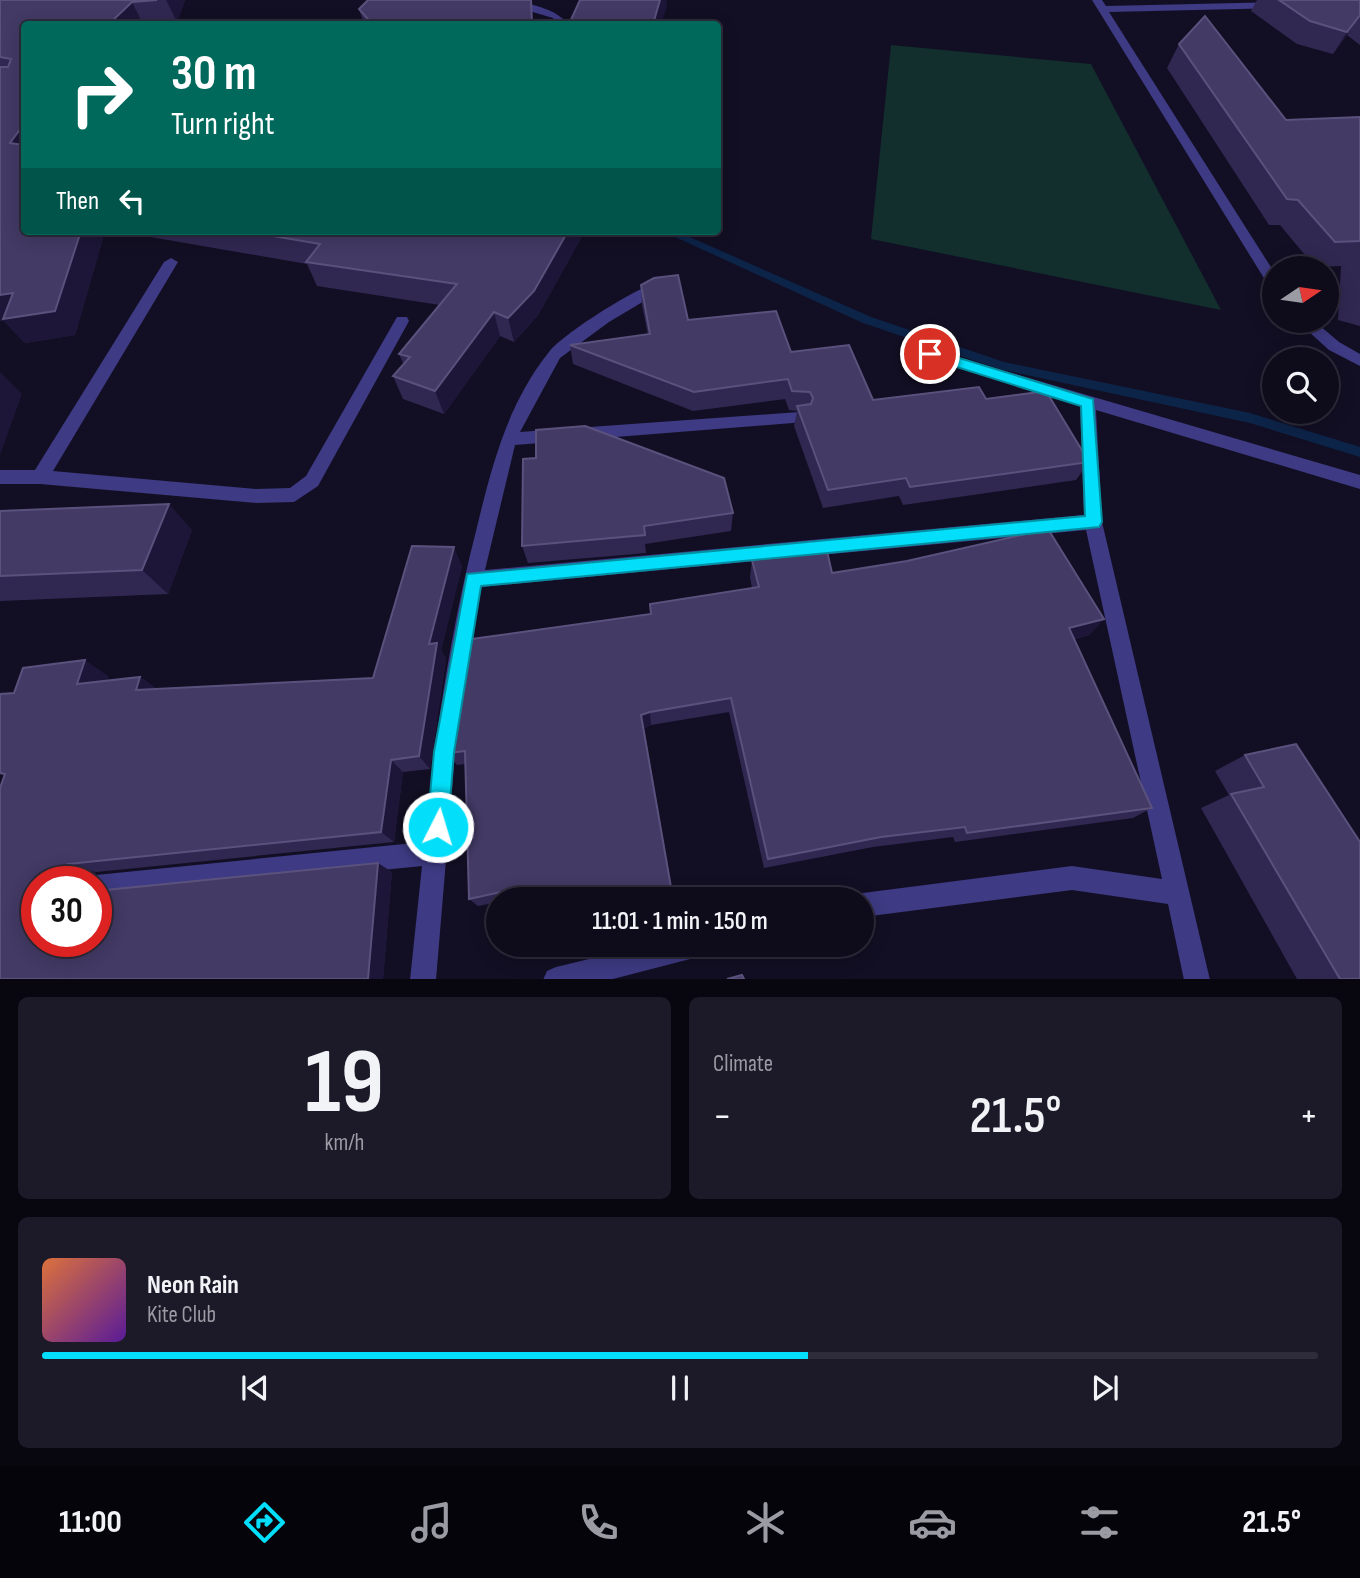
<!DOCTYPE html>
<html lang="en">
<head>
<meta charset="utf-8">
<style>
  body { margin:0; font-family:"Sofia Sans Condensed",sans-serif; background:#1c1928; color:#f1f3f6; height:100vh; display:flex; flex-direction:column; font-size:26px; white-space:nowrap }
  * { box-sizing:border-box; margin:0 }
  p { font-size:23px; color:#9b9ba3 }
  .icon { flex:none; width:38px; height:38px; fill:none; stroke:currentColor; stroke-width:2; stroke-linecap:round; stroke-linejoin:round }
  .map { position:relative; height:979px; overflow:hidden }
  .details { display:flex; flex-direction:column; gap:18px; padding:18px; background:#08060f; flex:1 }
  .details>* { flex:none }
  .guide { position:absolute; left:21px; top:21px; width:700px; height:214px; border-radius:7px; box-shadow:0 4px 18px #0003,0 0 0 2px #2e2b3a; background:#00695c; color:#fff; overflow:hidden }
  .needle { width:46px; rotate:77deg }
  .fabs { position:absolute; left:1262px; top:256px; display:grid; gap:14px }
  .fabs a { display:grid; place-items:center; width:77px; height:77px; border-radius:50%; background:#0e0b1b; box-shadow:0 4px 18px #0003,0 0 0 2px #2e2b3a; font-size:35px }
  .speed { position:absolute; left:21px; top:866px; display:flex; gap:14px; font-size:35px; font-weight:700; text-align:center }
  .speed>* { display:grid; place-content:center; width:91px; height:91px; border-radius:50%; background:#0e0b1b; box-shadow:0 4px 18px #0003,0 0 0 2px #2e2b3a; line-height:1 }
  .speed .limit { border:10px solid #d22; background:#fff; color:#111 }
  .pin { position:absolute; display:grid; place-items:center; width:60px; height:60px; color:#fff; margin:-30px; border:4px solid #fff; border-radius:50%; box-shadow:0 2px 7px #0007 }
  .me { position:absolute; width:77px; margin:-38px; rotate:5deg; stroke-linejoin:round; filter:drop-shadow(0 0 5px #0008) }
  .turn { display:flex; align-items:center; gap:24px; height:147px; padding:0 35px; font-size:32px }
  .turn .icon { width:91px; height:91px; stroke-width:2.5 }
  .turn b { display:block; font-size:49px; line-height:60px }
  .then { display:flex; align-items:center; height:66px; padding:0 35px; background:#0003; gap:14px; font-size:26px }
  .big { font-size:52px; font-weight:600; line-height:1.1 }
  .details .card { flex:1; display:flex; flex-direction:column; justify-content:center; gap:10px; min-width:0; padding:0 24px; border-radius:10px; background:#1c1928 }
  .details .dial { align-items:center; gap:0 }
  .dial b { font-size:91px; line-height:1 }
  .song { display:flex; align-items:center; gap:21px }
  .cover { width:84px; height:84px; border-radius:10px; background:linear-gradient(135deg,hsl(20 70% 55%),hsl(270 70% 35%)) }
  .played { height:7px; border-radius:4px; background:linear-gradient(90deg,#03dffa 60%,#2e2b3a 60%) }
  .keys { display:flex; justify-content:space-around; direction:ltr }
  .heat { display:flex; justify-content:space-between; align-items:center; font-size:38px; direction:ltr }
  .details .tiles { flex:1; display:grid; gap:18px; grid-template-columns:1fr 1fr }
  .card:last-child { grid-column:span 2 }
  .trip { position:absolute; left:486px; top:887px; width:388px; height:70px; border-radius:35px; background:#0e0b1b; box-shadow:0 4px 18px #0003,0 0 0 2px #2e2b3a; font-weight:600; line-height:70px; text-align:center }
  .tabs { display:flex; height:112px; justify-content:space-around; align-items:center; background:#06040b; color:#9b9ba3 }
  .tabs .icon { width:49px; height:49px }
  .tabs .active { color:#03dffa }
  .tabs b { font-size:32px; color:#f1f3f6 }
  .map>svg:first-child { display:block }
  .green { fill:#122e2d }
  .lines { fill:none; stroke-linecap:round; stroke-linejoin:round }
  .stream { fill:#0d2449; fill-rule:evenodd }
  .minor { fill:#3e3a83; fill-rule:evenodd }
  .wall { fill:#312852 }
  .shaded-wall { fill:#1d1638 }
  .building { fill:#433a65; stroke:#5a527d; stroke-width:2 }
  .route { fill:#03dffa; stroke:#0291a2; stroke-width:2 }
</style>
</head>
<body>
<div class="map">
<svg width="1360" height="980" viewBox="0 0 1360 980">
  <rect width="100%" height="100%" fill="#120f24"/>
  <path class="green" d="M 891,45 L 1091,64 L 1221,310 L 871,239 Z"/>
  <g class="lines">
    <path class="stream" d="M 662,231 L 676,231 L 871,317 L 1004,362 L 1250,413 L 1360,447 L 1360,457 L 1250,423 L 999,369 L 863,323 Z"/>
    <g class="minor">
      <path d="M 492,0 C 515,0 553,5 568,24 L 558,24 L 553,18 Z"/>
      <path d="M 1092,0 L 1102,0 L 1106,6 L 1278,2 L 1283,5 L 1278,8 L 1109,12 L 1274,272 L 1274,288 L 1267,283 Z"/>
      <path d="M 171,258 L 178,262 L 53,471 L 256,489 L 290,488 L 306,476 L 397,317 L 407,317 L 409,321 L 318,486 L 294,502 L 256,503 L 40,484 L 0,484 L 0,470 L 35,470 L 164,262 Z"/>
      <path d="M 656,283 L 663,288 L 661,291 L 609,322 L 560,358 L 520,432 L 799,412 L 805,414 L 807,418 L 805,422 L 515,445 L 485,570 L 1084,515 L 1080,405 L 925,358 L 922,354 L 930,349 L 1360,475 L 1360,489 L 1096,410 L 1102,522 L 1210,980 L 1184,980 L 1168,904 L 1072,890 L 863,917 L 863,900 L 853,900 L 863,893 L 1072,866 L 1162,879 L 1086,530 L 481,587 L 455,752 L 436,980 L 410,980 L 422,866 L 96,899 L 96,882 L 86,882 L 96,875 L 424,842 C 435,737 450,631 477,527 C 492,465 508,403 549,352 C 563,334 634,289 656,283 Z"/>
      <path d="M 1296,320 L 1313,320 L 1339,342 L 1360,354 L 1360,366 L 1329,350 Z"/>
      <path d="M 647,945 L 710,945 L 707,954 L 698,957 L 609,980 L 543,980 L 547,971 L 556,967 Z"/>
    </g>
  </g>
  <g class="wall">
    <path d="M 0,0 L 185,0 L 177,22 L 143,24 L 24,24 L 24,231 L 105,231 L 75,335 L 25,343 L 4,321 L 0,321 Z"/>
    <path d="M 368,0 L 532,0 L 532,2 L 531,2 L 533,24 L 364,24 L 359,9 Z"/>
    <path d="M 1257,0 L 1360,0 L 1360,45 L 1347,35 L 1333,54 L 1297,44 L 1251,11 Z"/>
    <path d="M 1179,44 L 1286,120 L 1360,117 L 1360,326 L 1338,320 L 1341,266 L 1315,267 L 1280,225 L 1269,225 L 1167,68 Z"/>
    <path d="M 116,231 L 580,231 L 581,238 L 538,315 L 514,342 L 500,336 L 444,414 L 403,399 L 393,376 L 404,365 L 399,354 L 440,305 L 317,286 L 307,264 Z"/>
    <path d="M 641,285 L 688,320 L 791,352 L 873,400 L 986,399 L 1089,462 L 1076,480 L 903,505 L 899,496 L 823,508 L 794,426 L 797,411 L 789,410 L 785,399 L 693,411 L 573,364 L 570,345 L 648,335 L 642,305 Z"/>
    <path d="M 523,459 L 733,513 L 731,531 L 645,544 L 646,553 L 528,563 L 522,546 Z"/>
    <path d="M 0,511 L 192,530 L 168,594 L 0,601 Z"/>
    <path d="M 752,560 L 1104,619 L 1089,635 L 1074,639 L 1152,808 L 1133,818 L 955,842 L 953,837 L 873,847 L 764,868 L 729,712 L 651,725 L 644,728 L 673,900 L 499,900 L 499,902 L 478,906 L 469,899 L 465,764 L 457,765 L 447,753 L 650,614 L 650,604 L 752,588 L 750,577 Z"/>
    <path d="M 462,566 L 441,650 L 446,659 L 430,769 L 403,772 L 394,842 L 96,872 L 83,882 L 85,882 L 37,882 L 37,942 L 392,872 L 383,979 L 0,979 L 5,776 L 0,774 L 0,694 L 14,693 L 108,676 L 107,681 L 140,677 L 157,689 L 373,678 Z"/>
    <path d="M 1245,755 L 1360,842 L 1360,979 L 1297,979 L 1201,808 L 1229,795 L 1215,771 Z"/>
    <path d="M 513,945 L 567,945 L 521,955 L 513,950 Z"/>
  </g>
  <g class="shaded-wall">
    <path d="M 166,0 L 185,0 L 177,22 Z"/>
    <path d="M 660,0 L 666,0 L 667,6 L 661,24 L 653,24 Z"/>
    <path d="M 132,2 L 143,24 L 109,24 Z"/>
    <path d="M 1360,15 L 1347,35 L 1333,54 L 1347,32 Z"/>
    <path d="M 24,124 L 24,162 L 10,143 Z"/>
    <path d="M 81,231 L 105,231 L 75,335 L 25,343 L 4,321 L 0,321 L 0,295 Z"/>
    <path d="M 568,231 L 580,231 L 581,238 L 538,315 L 514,342 L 508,318 Z"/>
    <path d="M 494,312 L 500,336 L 444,414 L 435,391 Z"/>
    <path d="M 0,372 L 22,394 L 0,455 Z"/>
    <path d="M 169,504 L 192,530 L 168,594 L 142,570 Z"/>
    <path d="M 454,547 L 462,566 L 441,650 L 446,659 L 430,769 L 419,756 L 429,644 Z"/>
    <path d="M 1104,619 L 1089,635 L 1055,643 L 1069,628 Z"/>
    <path d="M 85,660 L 108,676 L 101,699 L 77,684 Z"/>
    <path d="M 140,677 L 161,692 L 136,690 Z"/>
    <path d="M 650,712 L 651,725 L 643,728 L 641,715 Z"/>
    <path d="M 391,760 L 403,772 L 394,842 L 381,832 Z"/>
    <path d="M 378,863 L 392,872 L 383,979 L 368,979 Z"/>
    <path d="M 68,864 L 96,872 L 83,882 L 85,882 L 66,882 L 55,873 Z"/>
  </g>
  <g class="building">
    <path d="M 0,0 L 157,0 L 132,2 L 109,24 L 24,24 L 24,124 L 10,143 L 24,145 L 24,231 L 81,231 L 55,311 L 3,319 L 13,293 L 0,295 L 0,67 L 8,67 L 11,59 L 0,57 Z"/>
    <path d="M 368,0 L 531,0 L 532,24 L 372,24 L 359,9 Z"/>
    <path d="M 580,0 L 660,0 L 653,24 L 569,24 Z"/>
    <path d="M 1279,0 L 1360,0 L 1360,15 L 1347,32 L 1310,21 Z"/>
    <path d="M 1205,16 L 1286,120 L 1360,117 L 1360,241 L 1335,242 L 1298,200 L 1287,199 L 1179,44 Z"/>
    <path d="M 244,231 L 568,231 L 534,291 L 508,318 L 494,312 L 435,391 L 393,376 L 410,357 L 399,354 L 457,284 L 306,262 L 320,244 Z"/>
    <path d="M 678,275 L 688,320 L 776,311 L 791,352 L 849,345 L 873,400 L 979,387 L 986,399 L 1046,391 L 1089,462 L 910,487 L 906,478 L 828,490 L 797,406 L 811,404 L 813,398 L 810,392 L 792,391 L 788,379 L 694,392 L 570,345 L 650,334 L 641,285 L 654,278 Z"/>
    <path d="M 585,426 L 724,478 L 733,513 L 644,526 L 645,535 L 522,546 L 523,459 L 536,458 L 536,430 Z"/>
    <path d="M 169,504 L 142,570 L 0,576 L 0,511 Z"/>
    <path d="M 1048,529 L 1104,619 L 1069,628 L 1152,808 L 967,833 L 965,827 L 881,837 L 768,859 L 731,698 L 650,712 L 641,715 L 672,893 L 640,900 L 511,900 L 510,890 L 469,899 L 465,751 L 447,753 L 465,640 L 651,614 L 650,604 L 759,587 L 752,560 L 827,551 L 832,573 L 907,561 Z"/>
    <path d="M 412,546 L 454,547 L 429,644 L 437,643 L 419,756 L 391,760 L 381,832 L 68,864 L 55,873 L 66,876 L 66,882 L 37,882 L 37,942 L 96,942 L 96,891 L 378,863 L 368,979 L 0,979 L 0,788 L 5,774 L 0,773 L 0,694 L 14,693 L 23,668 L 85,660 L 77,684 L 140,677 L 136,690 L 373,678 Z"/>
    <path d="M 1296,744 L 1360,842 L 1360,979 L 1340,979 L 1231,794 L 1264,787 L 1245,755 Z"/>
    <path d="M 513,945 L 536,945 L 513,950 Z"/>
    <path d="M 742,975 L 744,979 L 727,979 Z"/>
  </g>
  <path class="route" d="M 930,349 L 1093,399 L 1102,522 L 1099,527 L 481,586 L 454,752 L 448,827 L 445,835 L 438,838 L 430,835 L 427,827 L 434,752 L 467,574 L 1085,516 L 1081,406 L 925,357 L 925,350 Z"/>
</svg>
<div class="fabs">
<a><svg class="needle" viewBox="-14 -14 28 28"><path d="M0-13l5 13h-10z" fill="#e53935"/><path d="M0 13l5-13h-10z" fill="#9b9ba3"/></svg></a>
<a><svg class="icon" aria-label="search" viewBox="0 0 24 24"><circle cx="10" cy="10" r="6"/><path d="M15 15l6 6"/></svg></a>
</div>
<div class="speed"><div class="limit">30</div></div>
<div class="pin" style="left:930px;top:354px;background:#d93025"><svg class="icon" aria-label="arrive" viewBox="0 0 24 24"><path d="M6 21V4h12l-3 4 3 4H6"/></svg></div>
<svg class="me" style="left:438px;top:827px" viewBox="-20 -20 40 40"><circle r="17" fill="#03dffa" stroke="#fff" stroke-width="3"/><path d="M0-11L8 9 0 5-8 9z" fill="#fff"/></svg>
<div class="trip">11:01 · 1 min · 150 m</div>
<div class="guide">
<div class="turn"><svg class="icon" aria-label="right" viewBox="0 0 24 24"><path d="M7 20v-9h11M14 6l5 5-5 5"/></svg><div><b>30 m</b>Turn right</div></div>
<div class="then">Then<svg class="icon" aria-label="left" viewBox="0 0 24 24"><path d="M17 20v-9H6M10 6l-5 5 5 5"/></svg></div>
</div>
</div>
<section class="details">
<div class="tiles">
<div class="card dial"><b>19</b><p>km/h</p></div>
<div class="card"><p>Climate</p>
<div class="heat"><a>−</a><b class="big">21.5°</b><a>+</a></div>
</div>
<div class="card">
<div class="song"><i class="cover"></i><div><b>Neon Rain</b><p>Kite Club</p></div></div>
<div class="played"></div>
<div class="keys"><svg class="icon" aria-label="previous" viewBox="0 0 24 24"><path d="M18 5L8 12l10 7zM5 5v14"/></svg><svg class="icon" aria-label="pause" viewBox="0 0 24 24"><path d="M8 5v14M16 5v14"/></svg><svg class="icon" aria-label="next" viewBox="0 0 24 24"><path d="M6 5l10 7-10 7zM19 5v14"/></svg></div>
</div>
</div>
</section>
<nav class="tabs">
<b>11:00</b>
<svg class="icon active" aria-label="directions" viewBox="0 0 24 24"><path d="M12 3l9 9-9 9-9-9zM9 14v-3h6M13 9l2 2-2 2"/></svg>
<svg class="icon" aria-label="music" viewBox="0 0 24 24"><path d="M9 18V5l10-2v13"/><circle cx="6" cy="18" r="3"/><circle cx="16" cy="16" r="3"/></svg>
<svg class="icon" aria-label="phone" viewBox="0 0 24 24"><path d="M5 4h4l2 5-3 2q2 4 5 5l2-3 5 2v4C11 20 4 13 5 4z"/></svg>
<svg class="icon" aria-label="climate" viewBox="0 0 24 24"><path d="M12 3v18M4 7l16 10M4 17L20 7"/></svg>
<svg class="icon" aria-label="car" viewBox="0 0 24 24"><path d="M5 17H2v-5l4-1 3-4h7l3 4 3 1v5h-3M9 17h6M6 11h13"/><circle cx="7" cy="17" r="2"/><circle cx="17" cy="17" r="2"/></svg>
<svg class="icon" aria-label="filters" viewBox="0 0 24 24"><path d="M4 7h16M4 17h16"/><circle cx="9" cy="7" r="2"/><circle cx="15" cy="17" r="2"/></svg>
<b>21.5°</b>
</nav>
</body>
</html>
